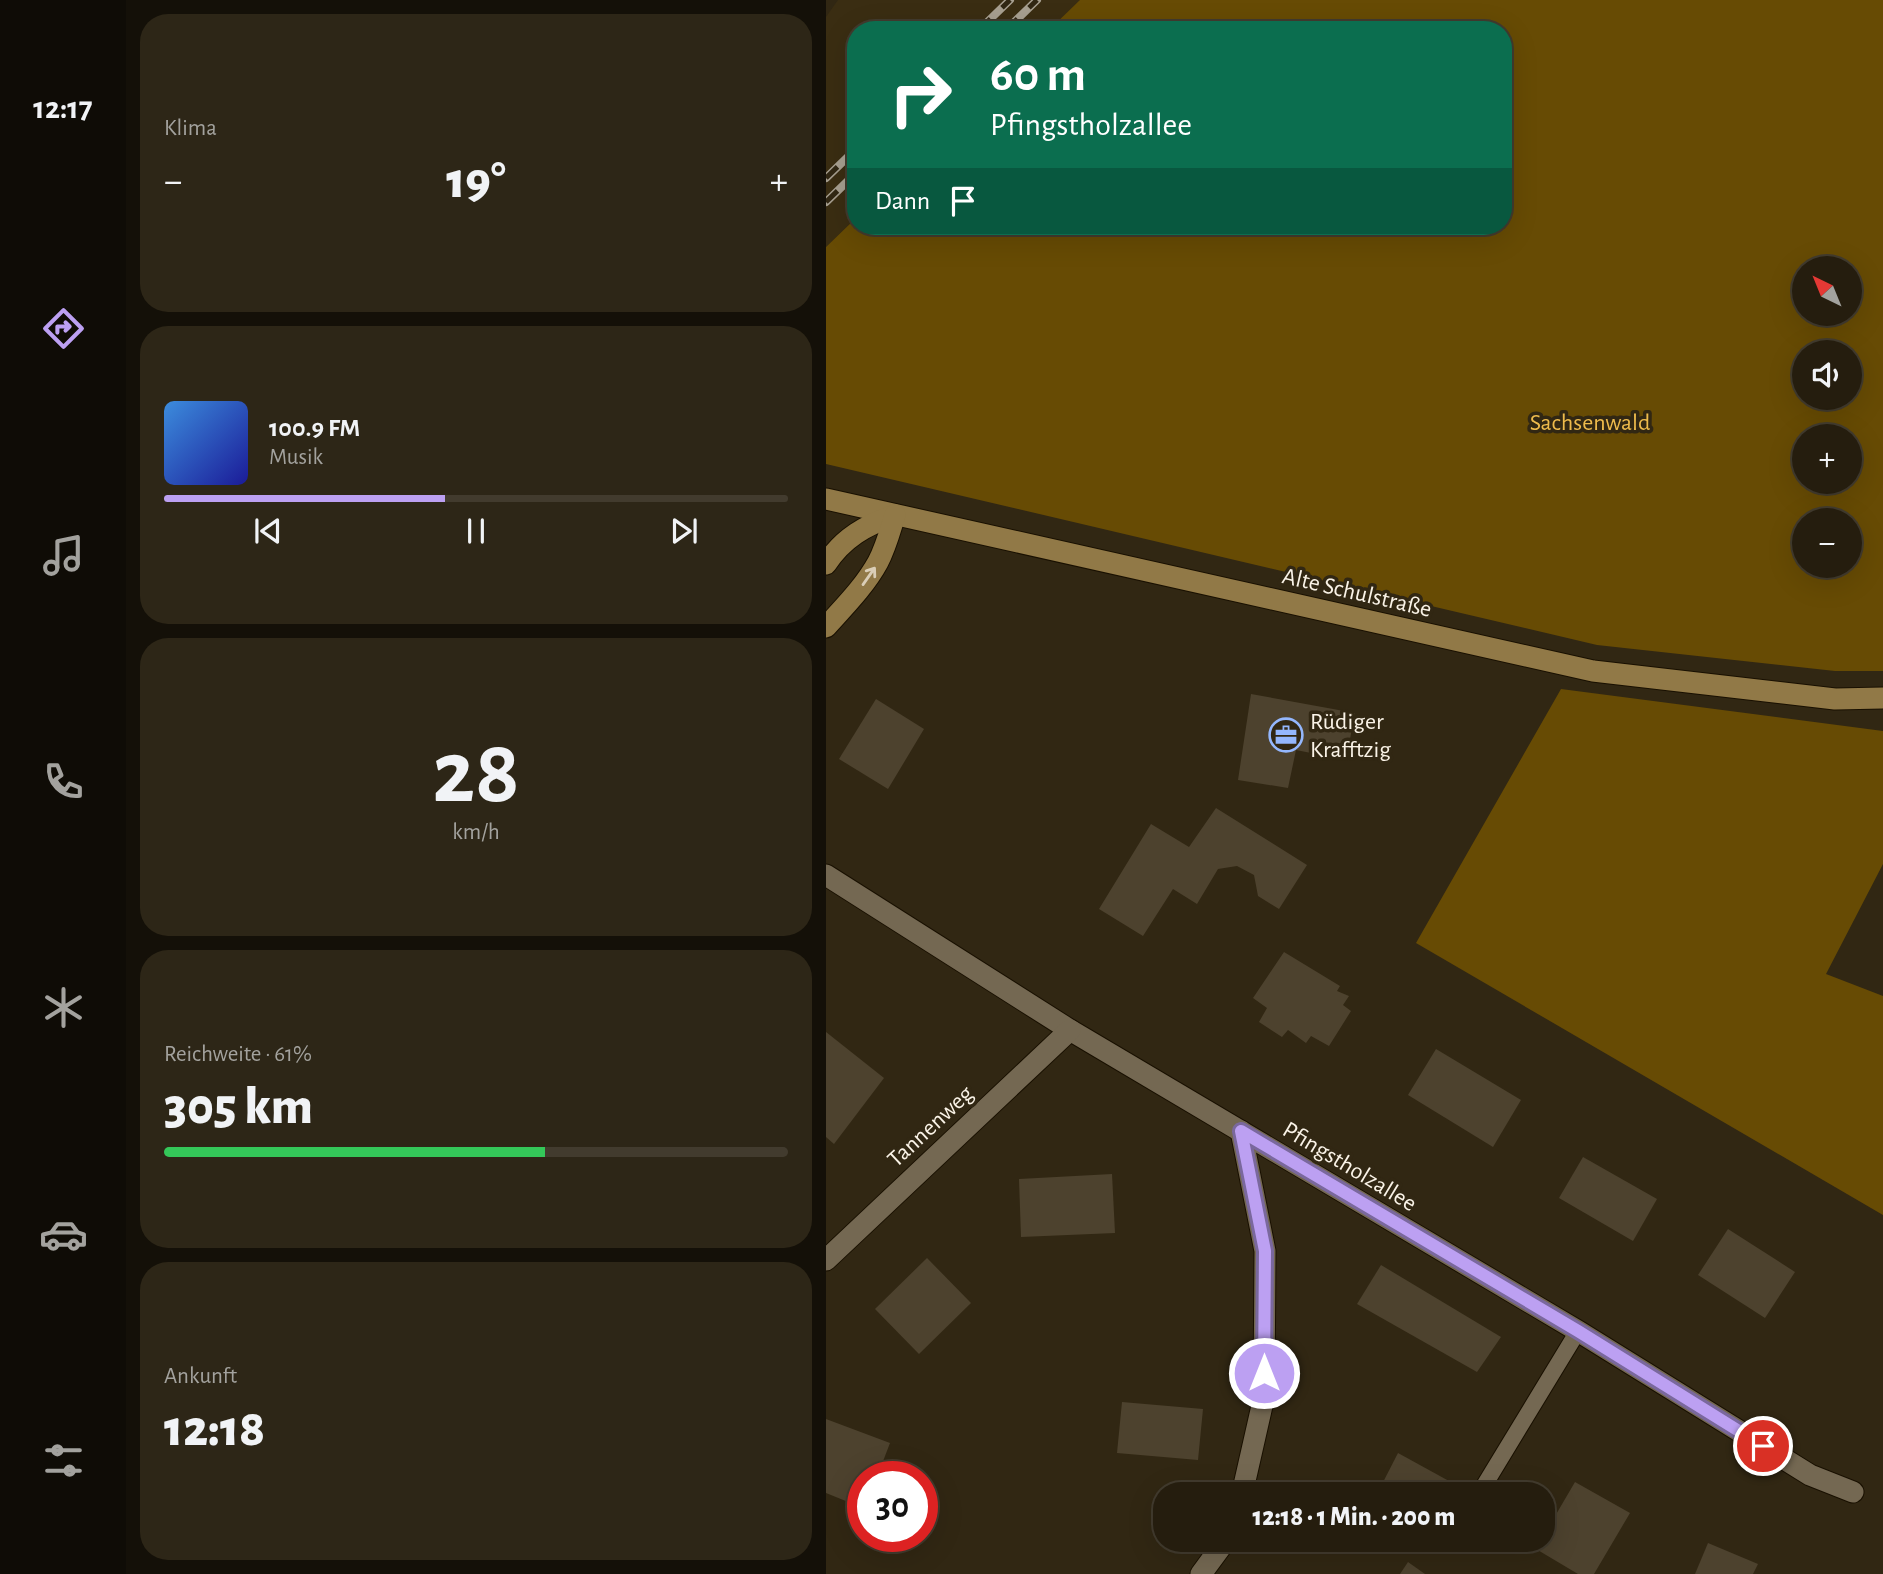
<!DOCTYPE html>
<html lang="de">
<head>
<meta charset="utf-8">
<style>
  body { margin:0; font-family:"Alegreya Sans",sans-serif; background:#2d2617; color:#f1f3f6; height:100vh; display:flex; flex-direction:column; font-size:26px; white-space:nowrap }
  * { box-sizing:border-box; margin:0 }
  p { font-size:23px; color:#a3a29e }
  .icon { flex:none; width:38px; height:38px; fill:none; stroke:currentColor; stroke-width:2; stroke-linecap:round; stroke-linejoin:round }
  .map { position:relative; flex:1; overflow:hidden }
  .drawer { display:flex; flex-direction:column; gap:14px; padding:14px; background:#141008; width:700px }
  .drawer>* { flex:none }
  .top-card { position:absolute; left:21px; top:21px; width:665px; height:214px; border-radius:28px; box-shadow:0 7px 28px #0002,0 0 0 2px #423b2e; background:#0b6e4f; color:#fff; overflow:hidden }
  .needle { width:46px; rotate:317deg }
  .controls { position:absolute; left:966px; top:256px; display:grid; gap:14px }
  .controls a { display:grid; place-items:center; width:70px; height:70px; border-radius:50%; background:#251d0e; box-shadow:0 7px 28px #0002,0 0 0 2px #423b2e; font-size:35px }
  .speed { position:absolute; left:21px; top:1461px; display:flex; gap:14px; font-size:35px; font-weight:700; text-align:center }
  .speed>* { display:grid; place-content:center; width:91px; height:91px; border-radius:50%; background:#251d0e; box-shadow:0 7px 28px #0002,0 0 0 2px #423b2e; line-height:1 }
  .speed .limit { border:10px solid #d22; background:#fff; color:#111 }
  .pin { position:absolute; display:grid; place-items:center; width:60px; height:60px; color:#fff; margin:-30px; border:4px solid #fff; border-radius:50%; box-shadow:0 2px 7px #0007 }
  .me { position:absolute; width:77px; margin:-38px; rotate:0deg; stroke-linejoin:round; filter:drop-shadow(0 0 5px #0008) }
  .turn { display:flex; align-items:center; gap:24px; height:147px; padding:0 28px; font-size:32px }
  .turn .icon { width:91px; height:91px; stroke-width:2.5 }
  .turn b { display:block; font-size:49px; line-height:60px }
  .then { display:flex; align-items:center; height:66px; padding:0 28px; background:#0003; gap:14px; font-size:26px }
  .big { font-size:52px; font-weight:800; line-height:1.1 }
  .drawer .widget { flex:1; display:flex; flex-direction:column; justify-content:center; gap:10px; min-width:0; padding:0 24px; border-radius:28px; background:#2d2617 }
  .drawer .dial { align-items:center; gap:0 }
  .dial b { font-size:91px; line-height:1 }
  .song { display:flex; align-items:center; gap:21px }
  .cover { width:84px; height:84px; border-radius:10px; background:linear-gradient(135deg,hsl(210 70% 55%),hsl(240 70% 35%)) }
  .played { height:7px; border-radius:4px; background:linear-gradient(90deg,#bca0f2 45%,#423b2e 45%) }
  .keys { display:flex; justify-content:space-around; direction:ltr }
  .heat { display:flex; justify-content:space-between; align-items:center; font-size:38px; direction:ltr }
  .charge { height:10px; border-radius:5px; background:linear-gradient(90deg,#34c759 61%,#423b2e 0) }
  .trip { position:absolute; left:327px; top:1482px; width:402px; height:70px; border-radius:28px; background:#251d0e; box-shadow:0 7px 28px #0002,0 0 0 2px #423b2e; font-weight:800; line-height:70px; text-align:center }
  main { display:flex; flex:1; min-height:0 }
  .dock { display:flex; flex-direction:column; width:126px; justify-content:space-around; align-items:center; background:#0f0c06; color:#a3a29e }
  .dock .icon { width:49px; height:49px }
  .dock .selected { color:#bca0f2 }
  .dock b { font-size:32px; color:#f1f3f6 }
  .map>svg:first-child { display:block }
  .built { fill:#3a2d12 }
  .forest { fill:#674b04; fill-rule:evenodd }
  .building { fill:#4d422e }
  .lines { fill:none; stroke-linecap:round; stroke-linejoin:round }
  .lane-casing { stroke:#191000; stroke-width:18 }
  .street-casing { stroke:#191000; stroke-width:23 }
  .secondary-casing { stroke:#191000; stroke-width:23 }
  .lane { stroke:#746852; stroke-width:16 }
  .street { stroke:#746852; stroke-width:21 }
  .secondary { stroke:#917947; stroke-width:21 }
  .rail-casing { stroke:#a79f90; stroke-width:8 }
  .rail { stroke:#312713; stroke-width:5; stroke-dasharray:16; stroke-linecap:butt }
  .oneway { stroke:#daceb7 }
  .route-casing { stroke:#7a689d; stroke-width:18 }
  .route { stroke:#bca0f2; stroke-width:12 }
  .labels { text-anchor:middle; stroke-width:7; stroke-linejoin:round; paint-order:stroke }
  .park-label { font-size:24px; fill:#eebb4c; stroke:#312713 }
  .street-label { font-size:24px; fill:#faf3e7; stroke:#312713 }
  .poi-label { font-size:24px; fill:#faf3e7; stroke:#312713; text-anchor:start }
</style>
</head>
<body>
<main>
<nav class="dock">
<b>12:17</b>
<svg class="icon selected" aria-label="directions" viewBox="0 0 24 24"><path d="M12 3l9 9-9 9-9-9zM9 14v-3h6M13 9l2 2-2 2"/></svg>
<svg class="icon" aria-label="music" viewBox="0 0 24 24"><path d="M9 18V5l10-2v13"/><circle cx="6" cy="18" r="3"/><circle cx="16" cy="16" r="3"/></svg>
<svg class="icon" aria-label="phone" viewBox="0 0 24 24"><path d="M5 4h4l2 5-3 2q2 4 5 5l2-3 5 2v4C11 20 4 13 5 4z"/></svg>
<svg class="icon" aria-label="climate" viewBox="0 0 24 24"><path d="M12 3v18M4 7l16 10M4 17L20 7"/></svg>
<svg class="icon" aria-label="car" viewBox="0 0 24 24"><path d="M5 17H2v-5l4-1 3-4h7l3 4 3 1v5h-3M9 17h6M6 11h13"/><circle cx="7" cy="17" r="2"/><circle cx="17" cy="17" r="2"/></svg>
<svg class="icon" aria-label="filters" viewBox="0 0 24 24"><path d="M4 7h16M4 17h16"/><circle cx="9" cy="7" r="2"/><circle cx="15" cy="17" r="2"/></svg>
</nav>
<section class="drawer">
<div class="widget"><p>Klima</p>
<div class="heat"><a>−</a><b class="big">19°</b><a>+</a></div>
</div>
<div class="widget">
<div class="song"><i class="cover"></i><div><b>100.9 FM</b><p>Musik</p></div></div>
<div class="played"></div>
<div class="keys"><svg class="icon" aria-label="previous" viewBox="0 0 24 24"><path d="M18 5L8 12l10 7zM5 5v14"/></svg><svg class="icon" aria-label="pause" viewBox="0 0 24 24"><path d="M8 5v14M16 5v14"/></svg><svg class="icon" aria-label="next" viewBox="0 0 24 24"><path d="M6 5l10 7-10 7zM19 5v14"/></svg></div>
</div>
<div class="widget dial"><b>28</b><p>km/h</p></div>
<div class="widget"><p>Reichweite · 61%</p><b class="big">305 km</b><div class="charge"></div></div>
<div class="widget"><p>Ankunft</p><b class="big">12:18</b></div>
</section>
<div class="map">
<svg width="1057" height="1574" viewBox="0 0 1057 1574">
  <rect width="100%" height="100%" fill="#312713"/>
  <path class="built" d="M 12,0 L 255,0 L 224,30 L 30,30 L 30,218 L 0,247 L 0,17 Z"/>
  <g class="forest">
    <path d="M 254,0 L 1057,0 L 1057,671 L 1009,671 L 771,645 L 0,464 L 0,247 L 30,218 L 30,226 L 677,226 L 677,30 L 223,30 ZM 978,268 L 1024,268 L 1024,313 L 978,313 ZM 978,352 L 1024,352 L 1024,397 L 978,397 ZM 978,436 L 1024,436 L 1024,481 L 978,481 ZM 978,520 L 1024,520 L 1024,565 L 978,565 Z"/>
    <path d="M 735,689 L 1057,731 L 1057,864 L 1000,974 L 1057,996 L 1057,1215 L 590,943 Z"/>
  </g>
  <g class="building">
    <path d="M 425,694 L 529,713 L 520,760 L 470,750 L 462,788 L 412,780 Z"/>
    <path d="M 50,699 L 98,729 L 62,789 L 13,759 Z"/>
    <path d="M 390,808 L 481,865 L 453,909 L 432,896 L 428,875 L 411,866 L 392,869 L 371,904 L 347,889 L 317,936 L 273,909 L 325,824 L 363,847 Z"/>
    <path d="M 458,952 L 514,986 L 511,991 L 523,996 L 517,1005 L 525,1011 L 503,1046 L 485,1036 L 480,1043 L 462,1030 L 456,1037 L 433,1022 L 441,1008 L 427,998 Z"/>
    <path d="M 0,1032 L 58,1078 L 8,1144 L 0,1137 Z"/>
    <path d="M 610,1049 L 695,1100 L 667,1147 L 582,1095 Z"/>
    <path d="M 757,1157 L 831,1199 L 807,1241 L 733,1198 Z"/>
    <path d="M 286,1174 L 289,1233 L 195,1237 L 193,1179 Z"/>
    <path d="M 902,1229 L 969,1272 L 939,1318 L 872,1275 Z"/>
    <path d="M 101,1258 L 145,1303 L 93,1354 L 49,1309 Z"/>
    <path d="M 555,1265 L 675,1337 L 651,1372 L 531,1304 Z"/>
    <path d="M 296,1402 L 377,1409 L 372,1460 L 291,1453 Z"/>
    <path d="M 0,1419 L 64,1443 L 51,1477 L 37,1477 L 37,1508 L 0,1493 Z"/>
    <path d="M 572,1453 L 643,1492 L 641,1494 L 557,1494 L 552,1492 Z"/>
    <path d="M 749,1482 L 804,1513 L 768,1574 L 752,1574 L 710,1549 L 715,1540 L 718,1540 L 718,1535 Z"/>
    <path d="M 882,1543 L 932,1564 L 927,1574 L 869,1574 Z"/>
    <path d="M 582,1562 L 599,1574 L 574,1574 Z"/>
  </g>
  <g class="lines">
    <defs>
      <path id="lane" d="M 653,1494 L 752,1331"/>
      <g id="street">
        <path d="M 0,875 L 244,1030 L 752,1331 L 984,1475 L 1027,1492"/>
        <path d="M 415,1131 L 439,1251 L 438,1397 L 416,1494"/>
        <path d="M 0,1260 L 244,1030"/>
        <path d="M 375,1574 L 400,1540"/>
      </g>
      <g id="secondary">
        <path d="M 0,499 L 767,671 L 1009,699 L 1057,698"/>
        <path d="M 0,564 C 17,538 40,525 69,515"/>
        <path d="M 0,627 C 18,607 39,586 52,562 C 60,547 64,531 69,515"/>
      </g>
    </defs>
    <use href="#lane" class="lane-casing"/>
    <use href="#street" class="street-casing"/>
    <use href="#secondary" class="secondary-casing"/>
    <use href="#lane" class="lane"/>
    <use href="#street" class="street"/>
    <use href="#secondary" class="secondary"/>
    <defs>
      <g id="rail">
        <path d="M 153,30 L 184,0"/>
        <path d="M 180,30 L 211,0"/>
        <path d="M 0,178 L 30,149"/>
        <path d="M 0,202 L 30,173"/>
      </g>
    </defs>
    <use href="#rail" class="rail-casing"/>
    <use href="#rail" class="rail"/>
  </g>
  <defs><path id="oneway-shaft" d="M-6 0H5M1.5-3L5.5 0L1.5 3" fill="none" stroke-width="1.6" stroke-linecap="round" stroke-linejoin="round" transform="scale(1.75)"/></defs>
  <use class="oneway" href="#oneway-shaft" transform="translate(43 576) rotate(-55)"/>
  <g class="lines">
    <defs>
      <path id="route" d="M 438,1373 L 439,1251 L 415,1131 L 752,1331 L 937,1446"/>
    </defs>
    <use href="#route" class="route-casing"/>
    <use href="#route" class="route"/>
  </g>
  <defs>
    <symbol id="office-ring" viewBox="-11 -11 22 22"><circle r="9.5" fill="#312713" stroke="#94b7fd" stroke-width="1.5"/><path d="M-6-3h4V-5.5h4V-3h4V5H-6ZM-1-4.5V-3h2v-1.5ZM-6 0V1H6V0Z" fill="#94b7fd"/></symbol>
  </defs>
  <g fill-rule="evenodd">
    <use href="#office-ring" x="441" y="716" width="38" height="38"/>
  </g>
  <g class="labels">
    <g class="park-label">
      <text x="764" y="430">Sachsenwald</text>
    </g>
    <g class="street-label">
      <text transform="translate(531 592) rotate(13)" y="8">Alte Schulstraße</text>
      <text transform="translate(104 1126) rotate(-43)" y="8">Tannenweg</text>
      <text transform="translate(524 1166) rotate(31)" y="8">Pfingstholzallee</text>
    </g>
    <g class="poi-label">
      <text x="484" y="729">Rüdiger<tspan x="484" dy="28">Krafftzig</tspan></text>
    </g>
  </g>
</svg>
<div class="controls">
<a><svg class="needle" viewBox="-14 -14 28 28"><path d="M0-13l5 13h-10z" fill="#e53935"/><path d="M0 13l5-13h-10z" fill="#a3a29e"/></svg></a>
<a><svg class="icon" aria-label="sound" viewBox="0 0 24 24"><path d="M4 9h4l5-4v14l-5-4H4zM17 9q2 3 0 6"/></svg></a>
<a>+</a>
<a>−</a>
</div>
<div class="speed"><div class="limit">30</div></div>
<div class="pin" style="left:937px;top:1446px;background:#d93025"><svg class="icon" aria-label="arrive" viewBox="0 0 24 24"><path d="M6 21V4h12l-3 4 3 4H6"/></svg></div>
<svg class="me" style="left:438px;top:1373px" viewBox="-20 -20 40 40"><circle r="17" fill="#bca0f2" stroke="#fff" stroke-width="3"/><path d="M0-11L8 9 0 5-8 9z" fill="#fff"/></svg>
<div class="trip">12:18 · 1 Min. · 200 m</div>
<div class="top-card">
<div class="turn"><svg class="icon" aria-label="right" viewBox="0 0 24 24"><path d="M7 20v-9h11M14 6l5 5-5 5"/></svg><div><b>60 m</b>Pfingstholzallee</div></div>
<div class="then">Dann<svg class="icon" aria-label="arrive" viewBox="0 0 24 24"><path d="M6 21V4h12l-3 4 3 4H6"/></svg></div>
</div>
</div>
</main>
</body>
</html>
